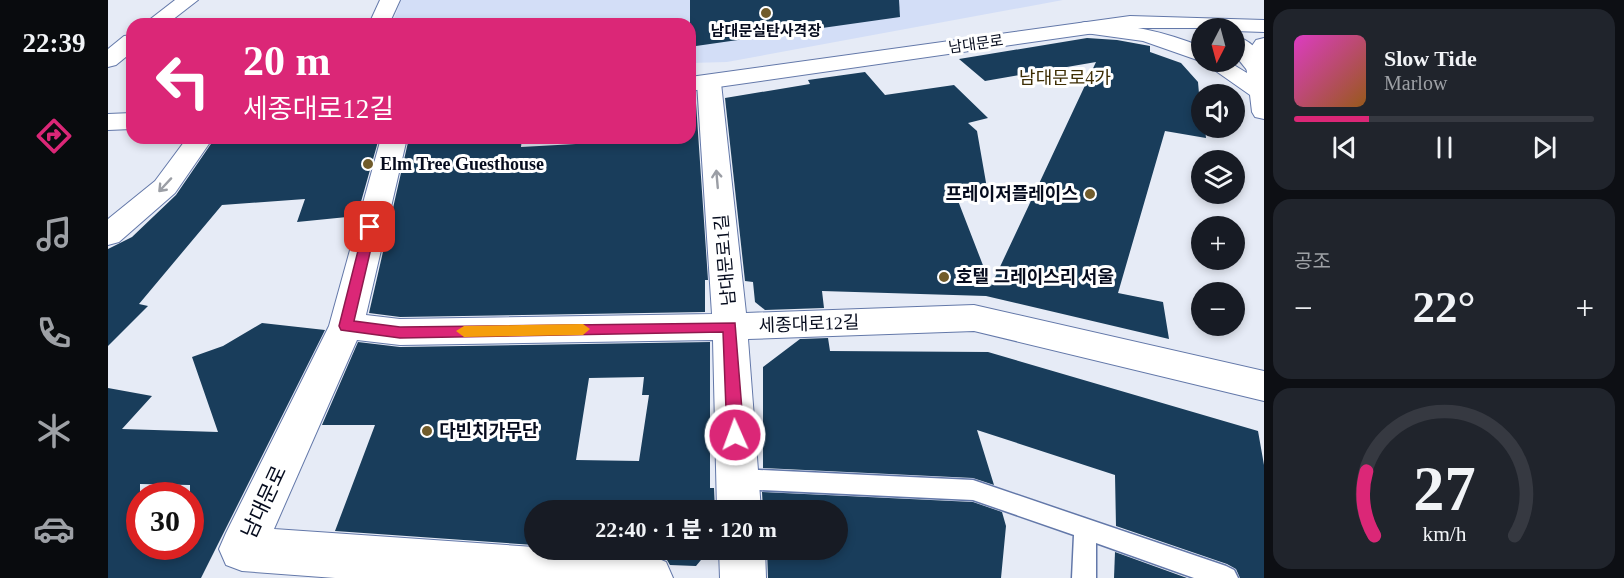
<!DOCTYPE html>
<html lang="ko">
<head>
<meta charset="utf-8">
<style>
  body { margin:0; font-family:"Times New Roman","Noto Sans KR",serif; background:#20242c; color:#f1f3f6; height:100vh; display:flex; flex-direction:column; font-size:22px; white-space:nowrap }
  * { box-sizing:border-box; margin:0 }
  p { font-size:20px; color:#9ea1a6 }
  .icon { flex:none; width:33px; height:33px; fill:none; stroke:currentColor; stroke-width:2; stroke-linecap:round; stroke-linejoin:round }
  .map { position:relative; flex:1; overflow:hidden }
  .sheet { display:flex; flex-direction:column; gap:9px; padding:9px; background:#0d0f14; width:360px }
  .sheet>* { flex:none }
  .banner { position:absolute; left:18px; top:18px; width:570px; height:126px; border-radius:18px; box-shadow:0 3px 9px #0003; background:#db2777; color:#fff; overflow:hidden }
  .needle { width:39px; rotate:186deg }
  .controls { position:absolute; left:1083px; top:18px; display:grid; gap:12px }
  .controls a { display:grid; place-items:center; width:54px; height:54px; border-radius:50%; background:#171b24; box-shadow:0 3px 9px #0003; font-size:30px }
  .speed { position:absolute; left:18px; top:482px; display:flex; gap:12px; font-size:30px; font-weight:700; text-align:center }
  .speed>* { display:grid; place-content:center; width:78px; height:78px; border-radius:50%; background:#171b24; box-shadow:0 3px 9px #0003; line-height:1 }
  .speed .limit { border:9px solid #d22; background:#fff; color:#111 }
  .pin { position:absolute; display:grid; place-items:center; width:51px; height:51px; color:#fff; margin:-26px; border-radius:12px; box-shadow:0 3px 9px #0006 }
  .me { position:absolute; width:66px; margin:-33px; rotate:358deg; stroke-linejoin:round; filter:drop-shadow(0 0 4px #0008) }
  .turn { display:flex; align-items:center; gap:21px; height:126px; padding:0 18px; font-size:27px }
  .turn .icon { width:78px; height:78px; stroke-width:2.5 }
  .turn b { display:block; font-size:42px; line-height:51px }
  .big { font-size:45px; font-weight:800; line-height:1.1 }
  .sheet .card { flex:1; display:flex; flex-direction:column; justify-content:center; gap:9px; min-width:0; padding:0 21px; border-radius:18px; background:#20242c }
  .sheet .dial { align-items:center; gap:0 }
  .dial svg { height:156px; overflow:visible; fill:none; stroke:#363941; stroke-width:7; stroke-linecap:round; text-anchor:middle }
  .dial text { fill:#f1f3f6; stroke:none }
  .song { display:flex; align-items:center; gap:18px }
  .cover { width:72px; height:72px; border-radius:9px; background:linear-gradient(135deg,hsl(310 70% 55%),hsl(30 70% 35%)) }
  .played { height:6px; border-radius:3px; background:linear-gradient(90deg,#db2777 25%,#363941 25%) }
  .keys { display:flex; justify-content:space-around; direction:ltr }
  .heat { display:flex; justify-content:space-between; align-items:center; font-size:33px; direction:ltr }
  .trip { position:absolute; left:416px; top:500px; width:324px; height:60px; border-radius:30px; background:#171b24; box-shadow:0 3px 9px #0003; font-weight:800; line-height:60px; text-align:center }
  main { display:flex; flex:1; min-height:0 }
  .tabs { display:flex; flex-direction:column; width:108px; justify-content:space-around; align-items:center; background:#090b0e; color:#9ea1a6 }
  .tabs .icon { width:42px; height:42px }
  .tabs .selected { color:#db2777 }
  .tabs b { font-size:27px; color:#f1f3f6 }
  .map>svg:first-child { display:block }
  .built { fill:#d3def7 }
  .building { fill:#193d5b; fill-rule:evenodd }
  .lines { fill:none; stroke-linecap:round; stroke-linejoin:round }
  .lane-casing { stroke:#6378a9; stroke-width:3 }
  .street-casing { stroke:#6378a9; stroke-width:2 }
  .secondary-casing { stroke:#6378a9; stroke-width:2 }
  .primary-casing { stroke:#6378a9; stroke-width:2 }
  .lane { fill:#fff; fill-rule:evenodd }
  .street { fill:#fff; fill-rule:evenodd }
  .secondary { fill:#fff; fill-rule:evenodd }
  .primary { fill:#fff; fill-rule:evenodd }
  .oneway { stroke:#9b9ea5 }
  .route { fill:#db2777; stroke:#8e194d; stroke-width:1.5 }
  .slow { fill:#f59e0b }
  .poi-dot { fill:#715c2b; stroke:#fff; stroke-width:2 }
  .labels { text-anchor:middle; stroke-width:6; stroke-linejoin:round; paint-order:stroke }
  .far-poi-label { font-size:15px; font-weight:bold; fill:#060c1e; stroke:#fff }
  .far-street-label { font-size:15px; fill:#060c1e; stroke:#fff }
  .far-quarter-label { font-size:18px; fill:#3d2d03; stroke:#fff }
  .poi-label { font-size:18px; font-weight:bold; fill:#060c1e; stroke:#fff; text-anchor:start }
  .street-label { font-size:18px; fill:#060c1e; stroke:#fff }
  .near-street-label { font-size:21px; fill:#060c1e; stroke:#fff }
</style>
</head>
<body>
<main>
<nav class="tabs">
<b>22:39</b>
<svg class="icon selected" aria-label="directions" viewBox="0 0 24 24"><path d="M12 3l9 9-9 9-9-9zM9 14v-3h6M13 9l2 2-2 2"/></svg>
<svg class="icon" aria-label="music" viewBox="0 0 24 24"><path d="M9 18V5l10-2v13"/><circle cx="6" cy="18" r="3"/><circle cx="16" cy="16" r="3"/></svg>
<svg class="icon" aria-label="phone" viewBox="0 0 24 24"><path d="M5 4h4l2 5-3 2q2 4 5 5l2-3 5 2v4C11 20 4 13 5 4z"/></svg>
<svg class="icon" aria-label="climate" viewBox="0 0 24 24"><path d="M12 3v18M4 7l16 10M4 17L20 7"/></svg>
<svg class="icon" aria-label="car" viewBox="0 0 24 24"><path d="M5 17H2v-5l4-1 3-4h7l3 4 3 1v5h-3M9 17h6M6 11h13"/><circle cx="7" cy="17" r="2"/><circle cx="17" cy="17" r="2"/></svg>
</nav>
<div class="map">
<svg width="1156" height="578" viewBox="0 0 1156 578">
  <rect width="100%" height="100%" fill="#e6ebf6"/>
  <path class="built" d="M 293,0 L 955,0 L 619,62 L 582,63 L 582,24 L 284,24 Z"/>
  <g class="building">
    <path d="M 582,0 L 791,0 L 792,17 L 588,46 L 582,33 Z"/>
    <path d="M 979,38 L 1009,40 L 1042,46 L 1042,52 L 1073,63 L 1090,82 L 1094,128 L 1097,128 L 1098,138 L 1057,131 L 1010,293 L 1055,302 L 1061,339 L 878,296 L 714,291 L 716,308 L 657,310 L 647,302 L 645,282 L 637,281 L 617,98 L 702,84 L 700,80 L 757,72 L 777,95 L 846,85 L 880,118 L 860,123 L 869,131 L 880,194 L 847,193 L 883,286 L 988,62 L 877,81 L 851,59 Z"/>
    <path d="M 582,103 L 588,103 L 600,280 L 597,280 L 597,312 L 292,317 L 261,313 L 301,138 L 414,138 L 413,147 L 486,143 L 487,138 L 582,138 Z"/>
    <path d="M 107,138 L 271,138 L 249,216 L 189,222 L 197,199 L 114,205 L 31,304 L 40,306 L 0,346 L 0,249 L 24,237 L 68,195 Z"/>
    <path d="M 154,323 L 217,330 L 93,578 L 0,578 L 0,388 L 44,396 L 14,429 L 110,432 L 84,357 L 115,346 ZM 32,484 L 82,485 L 82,546 L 32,546 Z"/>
    <path d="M 720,338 L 722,351 L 880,352 L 1150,431 L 1156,465 L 1156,578 L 1132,578 L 1128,569 L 1119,564 L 1008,526 L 1007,475 L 869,430 L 886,485 L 865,478 L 655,468 L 655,367 L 692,339 Z"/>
    <path d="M 250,342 L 292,347 L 602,342 L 602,488 L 606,488 L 607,510 L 426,510 L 426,545 L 227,531 L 267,425 L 214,425 ZM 536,377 L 534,395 L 541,395 L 531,461 L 468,460 L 481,378 Z"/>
    <path d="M 654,492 L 865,502 L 894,512 L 898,526 L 893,578 L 660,578 L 659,549 L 729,549 L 729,510 L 655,510 Z"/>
    <path d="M 470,549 L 602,549 L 588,566 L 562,565 L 559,560 L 542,553 Z"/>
    <path d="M 1007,552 L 1079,578 L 1006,578 Z"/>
  </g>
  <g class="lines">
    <defs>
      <path id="lane" d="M 630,469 L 865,480 L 1118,566 L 1126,570 L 1130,578 L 1086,578 L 988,543 L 988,578 L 964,578 L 966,535 L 865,500 L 630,489 L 623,486 L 620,479 L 623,472 Z"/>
      <g id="street">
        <path d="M 67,0 L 90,0 L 59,24 L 36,24 Z"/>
        <path d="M 272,0 L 292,0 L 281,24 L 261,24 Z"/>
        <path d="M 24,35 L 24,52 L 8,65 L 0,67 L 0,49 L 16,36 Z"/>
        <path d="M 601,76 L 609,78 L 613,83 L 638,313 L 866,305 L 1156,371 L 1156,401 L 866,331 L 640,339 L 653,510 L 609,510 L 605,340 L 292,345 L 249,340 L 166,529 L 426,547 L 426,549 L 542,555 L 558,562 L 565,578 L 227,578 L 134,571 L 118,565 L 111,549 L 118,533 L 221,326 L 273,138 L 299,138 L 258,315 L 292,319 L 604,314 L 589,83 L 593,78 Z"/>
        <path d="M 79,138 L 105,138 L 67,193 L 11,242 L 0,245 L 0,219 L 47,181 Z"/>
        <path d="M 611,549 L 657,549 L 658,578 L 612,578 Z"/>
      </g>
      <g id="secondary">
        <path d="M 1022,16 L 1156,20 L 1156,32 L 1126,31 L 1126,28 L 1022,28 L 582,91 L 582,77 Z"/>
        <path d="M 1126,36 C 1147,41 1156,56 1156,76 L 1143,75 L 1126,54 Z"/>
        <path d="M 24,113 L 24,129 L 0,130 L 0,114 Z"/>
      </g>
      <g id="primary">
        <path d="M 977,22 C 1017,24 1057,31 1094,47 L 1095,62 L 1035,41 L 970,32 L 967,28 L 970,24 Z"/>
        <path d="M 1156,38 L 1156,119 L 1147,117 L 1144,112 L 1142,95 L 1095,62 L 1121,62 L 1139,73 L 1137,56 L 1148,40 Z"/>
      </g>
    </defs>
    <use href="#lane" class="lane-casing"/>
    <use href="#street" class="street-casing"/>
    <use href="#secondary" class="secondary-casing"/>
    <use href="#primary" class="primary-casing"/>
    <use href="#lane" class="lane"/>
    <use href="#street" class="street"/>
    <use href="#secondary" class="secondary"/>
    <use href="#primary" class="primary"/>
  </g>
  <defs><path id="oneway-shaft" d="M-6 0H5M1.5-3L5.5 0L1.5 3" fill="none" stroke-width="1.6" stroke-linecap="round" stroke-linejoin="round" transform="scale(1.5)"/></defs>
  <g class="oneway">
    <use href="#oneway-shaft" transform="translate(609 179) rotate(-95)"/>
    <use href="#oneway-shaft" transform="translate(57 185) rotate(133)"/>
  </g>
  <path class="route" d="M 262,223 L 268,227 L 246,321 L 292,327 L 627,323 L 636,435 L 633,440 L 622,440 L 619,435 L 615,332 L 292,338 L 233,330 L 231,326 L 256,227 Z"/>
  <path class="slow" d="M 475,324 L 482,329 L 475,335 L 356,337 L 348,331 L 356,326 Z"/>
  <g class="poi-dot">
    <circle cx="658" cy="13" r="6"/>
    <circle cx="260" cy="164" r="6"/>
    <circle cx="982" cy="194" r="6"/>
    <circle cx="836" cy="277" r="6"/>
    <circle cx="319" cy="431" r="6"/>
  </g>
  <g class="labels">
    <g class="far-poi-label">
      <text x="658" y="36">남대문실탄사격장</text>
    </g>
    <g class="far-street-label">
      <text transform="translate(868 44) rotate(-8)" y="5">남대문로</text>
    </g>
    <g class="far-quarter-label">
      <text x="957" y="84">남대문로4가</text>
    </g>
    <g class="poi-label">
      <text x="272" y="170">Elm Tree Guesthouse</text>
      <text x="970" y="200" text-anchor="end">프레이저플레이스</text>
      <text x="848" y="283">호텔 그레이스리 서울</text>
      <text x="331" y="437">다빈치가무단</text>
    </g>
    <g class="street-label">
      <text transform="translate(617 260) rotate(-95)" y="6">남대문로1길</text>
      <text transform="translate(701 324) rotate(-2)" y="6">세종대로12길</text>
    </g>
    <g class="near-street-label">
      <text transform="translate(156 502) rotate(-65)" y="7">남대문로</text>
    </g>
  </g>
</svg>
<div class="controls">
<a><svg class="needle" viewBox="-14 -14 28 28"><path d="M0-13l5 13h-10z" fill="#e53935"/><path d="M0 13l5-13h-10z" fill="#9ea1a6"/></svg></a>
<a><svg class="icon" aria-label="sound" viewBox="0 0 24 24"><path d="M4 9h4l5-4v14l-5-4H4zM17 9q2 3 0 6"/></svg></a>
<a><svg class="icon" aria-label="layers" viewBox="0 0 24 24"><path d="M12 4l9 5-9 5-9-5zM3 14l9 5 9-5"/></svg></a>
<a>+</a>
<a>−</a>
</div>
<div class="speed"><div class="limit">30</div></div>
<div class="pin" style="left:262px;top:227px;background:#d93025"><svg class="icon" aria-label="arrive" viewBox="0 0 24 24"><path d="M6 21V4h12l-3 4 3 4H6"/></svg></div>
<svg class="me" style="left:627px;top:435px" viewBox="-20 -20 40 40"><circle r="17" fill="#db2777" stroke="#fff" stroke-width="3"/><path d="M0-11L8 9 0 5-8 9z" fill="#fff"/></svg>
<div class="trip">22:40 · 1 분 · 120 m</div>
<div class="banner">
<div class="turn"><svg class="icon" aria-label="left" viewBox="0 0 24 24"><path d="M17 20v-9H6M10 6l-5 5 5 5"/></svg><div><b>20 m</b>세종대로12길</div></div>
</div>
</div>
<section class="sheet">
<div class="card">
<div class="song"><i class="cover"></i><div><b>Slow Tide</b><p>Marlow</p></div></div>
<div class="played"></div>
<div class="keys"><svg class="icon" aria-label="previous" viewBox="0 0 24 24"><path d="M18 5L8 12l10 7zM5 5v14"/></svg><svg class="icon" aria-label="pause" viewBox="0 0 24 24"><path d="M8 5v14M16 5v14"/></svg><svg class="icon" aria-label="next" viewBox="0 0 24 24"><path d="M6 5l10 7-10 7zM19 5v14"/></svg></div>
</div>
<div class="card"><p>공조</p>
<div class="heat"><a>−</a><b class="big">22°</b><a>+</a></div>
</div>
<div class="card dial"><svg viewBox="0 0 100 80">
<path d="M14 69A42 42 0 1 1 86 69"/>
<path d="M14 69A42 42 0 0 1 10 36" stroke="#db2777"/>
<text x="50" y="56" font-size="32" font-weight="700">27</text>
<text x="50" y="72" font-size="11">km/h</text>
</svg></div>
</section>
</main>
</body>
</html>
